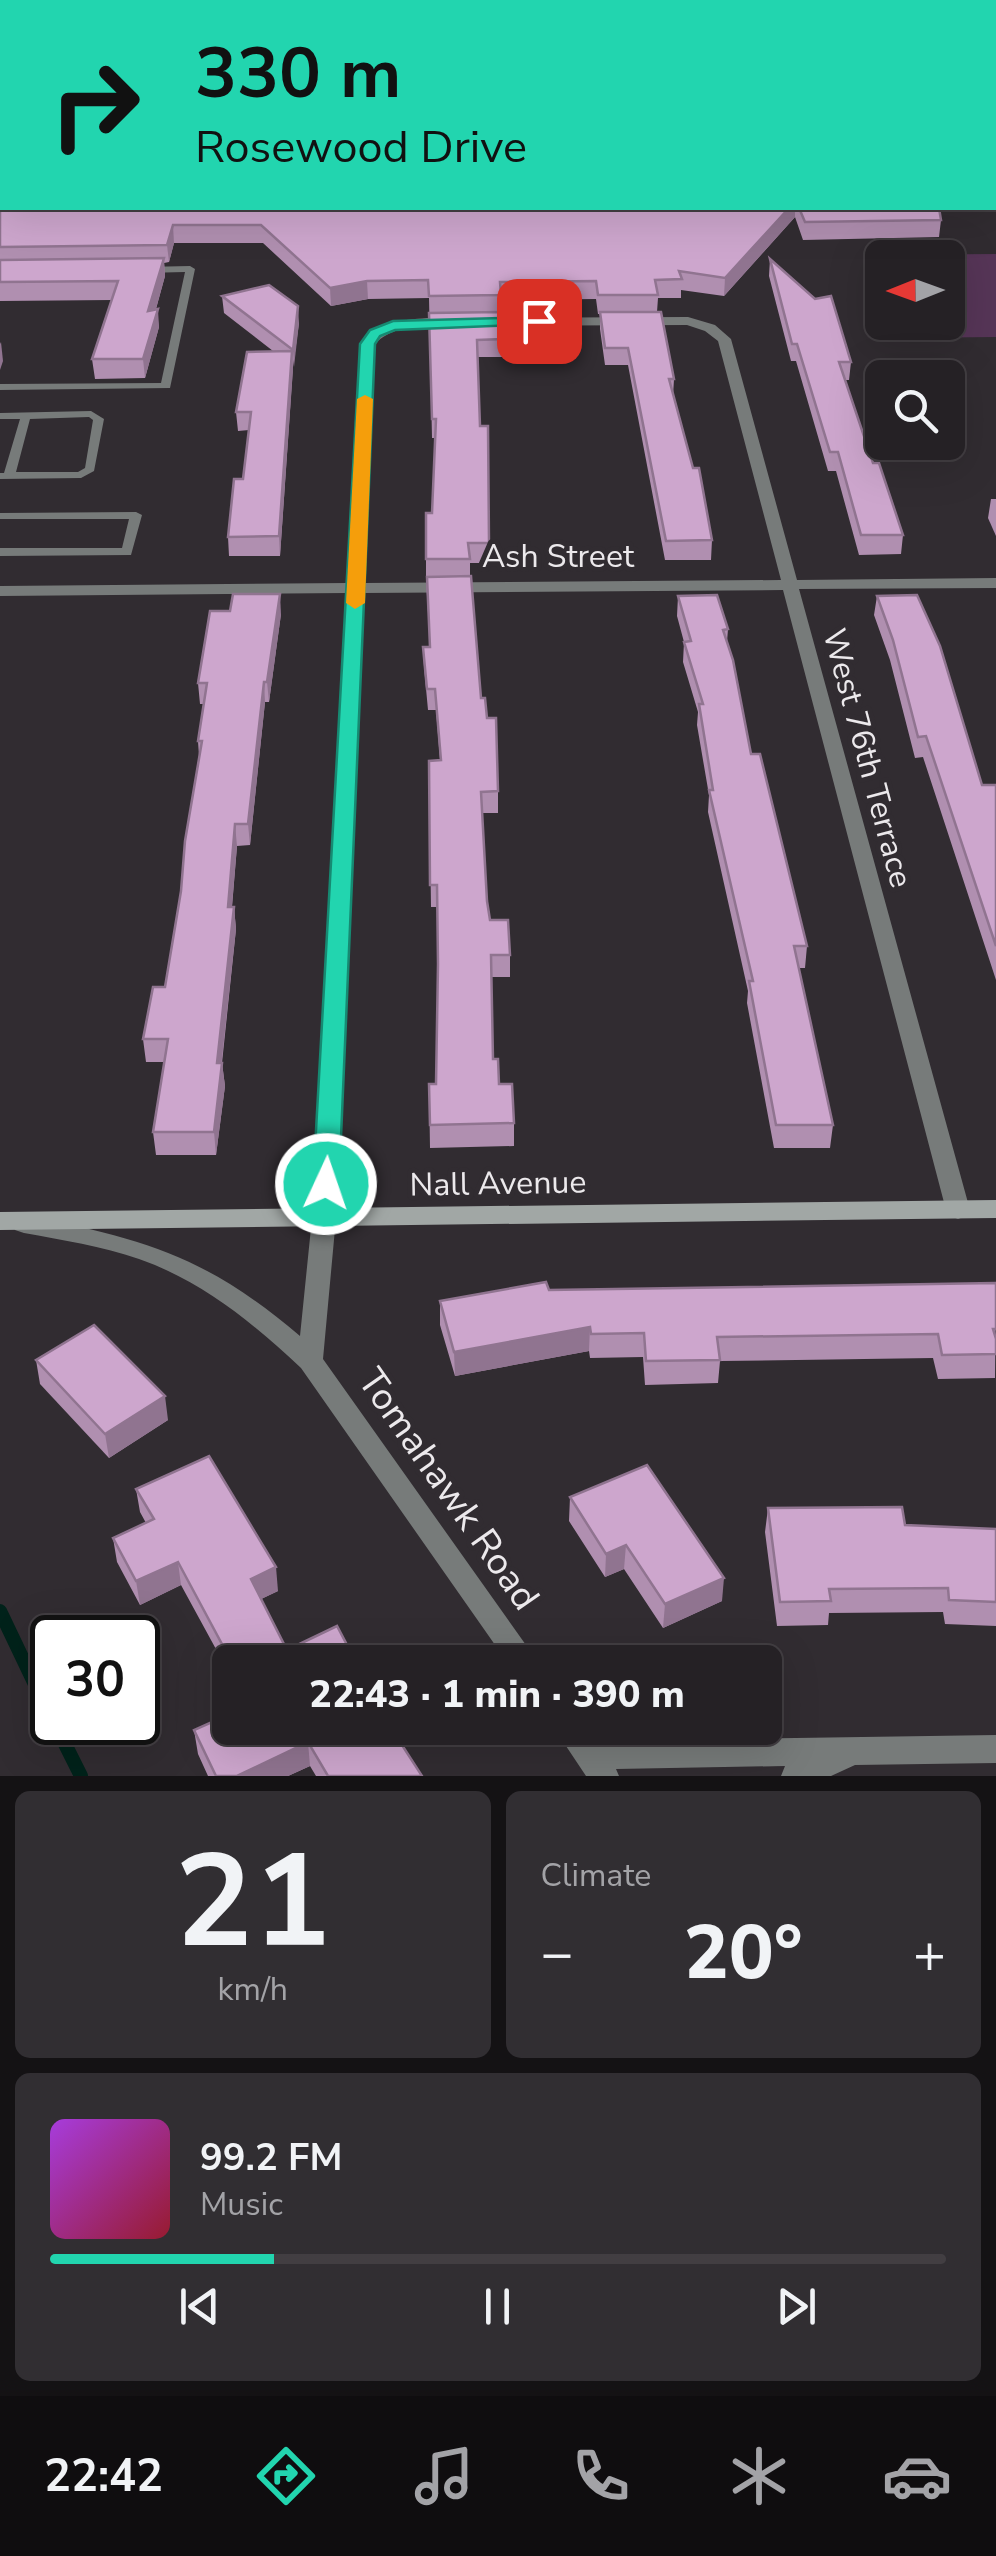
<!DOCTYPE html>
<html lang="en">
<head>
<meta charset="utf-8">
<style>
  body { margin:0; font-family:"Nunito Sans",sans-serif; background:#312e32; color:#f1f3f6; height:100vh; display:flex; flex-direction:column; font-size:38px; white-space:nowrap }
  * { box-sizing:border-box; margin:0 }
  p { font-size:32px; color:#a3a3a7 }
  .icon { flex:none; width:55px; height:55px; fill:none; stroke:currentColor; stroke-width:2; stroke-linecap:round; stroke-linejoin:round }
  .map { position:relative; height:1776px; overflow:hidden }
  .sheet { display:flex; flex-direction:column; gap:15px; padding:15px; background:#141214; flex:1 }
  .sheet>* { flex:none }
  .top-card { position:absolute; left:0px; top:0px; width:998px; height:210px; box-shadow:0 10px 40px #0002,0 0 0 2px #423e42; background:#22d5af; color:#111; overflow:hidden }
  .needle { width:65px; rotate:269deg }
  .buttons { position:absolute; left:865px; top:240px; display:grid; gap:20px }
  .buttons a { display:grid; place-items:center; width:100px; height:100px; border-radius:15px; background:#252125; box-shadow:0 10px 40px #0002,0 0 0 2px #423e42; font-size:50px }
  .speed { position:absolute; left:30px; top:1615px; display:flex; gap:20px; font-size:50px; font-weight:700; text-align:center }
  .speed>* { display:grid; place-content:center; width:130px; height:130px; border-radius:50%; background:#252125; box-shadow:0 10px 40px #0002,0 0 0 2px #423e42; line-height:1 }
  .speed .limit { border:5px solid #111; border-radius:15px; background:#fff; color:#111 }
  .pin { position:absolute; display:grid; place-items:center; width:85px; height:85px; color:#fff; margin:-42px; border-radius:20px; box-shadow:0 5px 15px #0006 }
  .me { position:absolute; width:110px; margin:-55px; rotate:3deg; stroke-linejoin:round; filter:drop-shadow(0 0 8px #0008) }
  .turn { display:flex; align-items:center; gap:35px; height:210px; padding:0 30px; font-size:45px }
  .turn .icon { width:130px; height:130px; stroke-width:2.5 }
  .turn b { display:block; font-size:70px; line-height:85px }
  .big { font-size:75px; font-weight:800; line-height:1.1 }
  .sheet .tile { flex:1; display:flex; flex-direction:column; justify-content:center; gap:15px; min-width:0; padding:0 35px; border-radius:15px; background:#312e32 }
  .sheet .dial { align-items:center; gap:0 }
  .dial b { font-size:130px; line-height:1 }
  .song { display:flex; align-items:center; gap:30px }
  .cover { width:120px; height:120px; border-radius:15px; background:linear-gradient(135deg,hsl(280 70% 55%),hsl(350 70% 35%)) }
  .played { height:10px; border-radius:5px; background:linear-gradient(90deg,#22d5af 25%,#423e42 25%) }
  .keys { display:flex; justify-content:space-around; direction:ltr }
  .heat { display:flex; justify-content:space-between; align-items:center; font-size:55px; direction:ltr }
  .sheet .tiles { flex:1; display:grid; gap:15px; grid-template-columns:1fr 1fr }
  .tile:last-child { grid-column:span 2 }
  .trip { position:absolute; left:212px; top:1645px; width:570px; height:100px; border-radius:15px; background:#252125; box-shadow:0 10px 40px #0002,0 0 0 2px #423e42; font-weight:800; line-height:100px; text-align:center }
  .tabs { display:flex; height:160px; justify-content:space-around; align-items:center; background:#0f0d0f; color:#a3a3a7 }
  .tabs .icon { width:70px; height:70px }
  .tabs .current { color:#22d5af }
  .tabs b { font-size:45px; color:#f1f3f6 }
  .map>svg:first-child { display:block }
  .green { fill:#563557 }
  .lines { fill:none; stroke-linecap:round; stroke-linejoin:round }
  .stream { stroke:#00221a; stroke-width:14 }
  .service { fill:#777b7a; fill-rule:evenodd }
  .minor { fill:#777b7a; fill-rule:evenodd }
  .secondary { fill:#a1a7a5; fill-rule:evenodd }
  .wall { fill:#b08fb0 }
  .shaded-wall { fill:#907490 }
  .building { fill:#cda6cd; stroke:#907490; stroke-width:2.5 }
  .route { fill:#22d5af; stroke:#168a72; stroke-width:2.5 }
  .slow { fill:#f59e0b }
  .labels { text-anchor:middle; stroke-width:10; stroke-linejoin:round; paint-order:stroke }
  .street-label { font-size:32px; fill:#ece9ec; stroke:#312c31 }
  .near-street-label { font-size:38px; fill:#ece9ec; stroke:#312c31 }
</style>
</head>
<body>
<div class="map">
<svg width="996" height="1776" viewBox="0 0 996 1776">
  <rect width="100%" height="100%" fill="#312c31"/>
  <path class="green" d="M 996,254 L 996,337 L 900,338 L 893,323 L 948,322 L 948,258 L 882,258 L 882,297 L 865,255 Z"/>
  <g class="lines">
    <g class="stream">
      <path d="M 0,1611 L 52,1720"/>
      <path d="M 54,1722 L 81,1776"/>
    </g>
    <g class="service">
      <path d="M 190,266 L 195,269 L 170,388 L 0,390 L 0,384 L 161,383 L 185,272 L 144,273 L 139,270 L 144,267 Z"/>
      <path d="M 91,411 L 104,419 L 94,471 L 81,478 L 0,479 L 0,473 L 4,473 L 20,419 L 0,419 L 0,413 ZM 89,417 L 93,420 L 85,468 L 78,472 L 16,472 L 30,419 Z"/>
      <path d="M 136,512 L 142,515 L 131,555 L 0,556 L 0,548 L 122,548 L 129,519 L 0,519 L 0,513 Z"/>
    </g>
    <g class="minor">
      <path d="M 996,62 L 996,69 L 995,69 L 995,62 Z"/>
      <rect x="995" y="80" width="1" height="7"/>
      <rect x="995" y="197" width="1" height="8"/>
      <path d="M 688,317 L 715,325 L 731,339 L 797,580 L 996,578 L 996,588 L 799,589 L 970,1210 L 966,1216 L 958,1219 L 950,1216 L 946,1210 L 783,590 L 364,593 L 336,1218 L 323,1359 L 538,1662 L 507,1662 L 301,1368 C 253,1323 202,1281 139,1259 C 102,1246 62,1240 24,1233 L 15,1230 L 12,1224 L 15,1218 L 24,1215 C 143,1239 205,1255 300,1336 L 312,1218 L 347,593 L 0,596 L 0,586 L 348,583 L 361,344 C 378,322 401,320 427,318 ZM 687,325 L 705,331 L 718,341 L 781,580 L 364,583 L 375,344 C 389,329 407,328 427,326 Z"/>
      <path d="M 554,1728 L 586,1728 L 596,1741 L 996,1735 L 996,1763 L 855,1765 L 831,1776 L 781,1776 L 785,1766 L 616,1769 L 619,1776 L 586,1776 Z"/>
    </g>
    <g class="secondary">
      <path d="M 2,12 L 2,22 L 0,23 L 0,13 Z"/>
      <path d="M 996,1200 L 996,1218 L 0,1230 L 0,1212 Z"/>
    </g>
  </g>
  <g class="wall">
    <path d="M 560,0 L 996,0 L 996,48 L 995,2 Z"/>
    <path d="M 2,101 L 2,208 L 939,208 L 941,220 L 939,237 L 803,240 L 795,217 L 724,296 L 681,290 L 681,298 L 658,298 L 657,312 L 674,379 L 673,396 L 712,540 L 711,560 L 665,560 L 628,365 L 605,365 L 600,329 L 600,314 L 598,314 L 596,299 L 501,300 L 504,357 L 478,357 L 480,426 L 489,563 L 470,563 L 470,576 L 481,698 L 498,791 L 498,813 L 482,813 L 487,901 L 490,920 L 510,955 L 510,977 L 491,977 L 493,1059 L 499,1084 L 514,1123 L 514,1146 L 430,1148 L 429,1084 L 436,1084 L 438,964 L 437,907 L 431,907 L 429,761 L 440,760 L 436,710 L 428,710 L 424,667 L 423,647 L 430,647 L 426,579 L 426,513 L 432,513 L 435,438 L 432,438 L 429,298 L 368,299 L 331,306 L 263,243 L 174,243 L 169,262 L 164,263 L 165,276 L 156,309 L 159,327 L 145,378 L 95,379 L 92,359 L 112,300 L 0,301 L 0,105 Z"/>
    <path d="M 770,259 L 851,362 L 849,380 L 845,380 L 873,463 L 903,535 L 901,554 L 859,555 L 836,471 L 828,471 L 796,361 L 791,361 L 769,276 Z"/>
    <path d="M 222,296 L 299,323 L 293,367 L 280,556 L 229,556 L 228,537 L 243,479 L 249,430 L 238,431 L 236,412 L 273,351 L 224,313 Z"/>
    <path d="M 991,499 L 996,499 L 996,536 L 988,518 Z"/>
    <path d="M 678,596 L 728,629 L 727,642 L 751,754 L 807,946 L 805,968 L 799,968 L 833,1125 L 830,1148 L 774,1148 L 747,1003 L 748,991 L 708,812 L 709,795 L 697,725 L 698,712 L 683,662 L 684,642 L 677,616 Z"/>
    <path d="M 877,596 L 982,785 L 996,785 L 996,980 L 923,757 L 915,758 L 890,660 L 874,615 Z"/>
    <path d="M 230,611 L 281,614 L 269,702 L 265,702 L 250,845 L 237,846 L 232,907 L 234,907 L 236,929 L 222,1063 L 225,1086 L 216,1155 L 156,1155 L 153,1132 L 164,1062 L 146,1062 L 143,1039 L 165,987 L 181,891 L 199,756 L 198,741 L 204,704 L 200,704 L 198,683 Z"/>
    <path d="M 996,1283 L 995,1378 L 938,1379 L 933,1358 L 720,1361 L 718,1383 L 645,1385 L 643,1357 L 590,1358 L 589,1351 L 455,1376 L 440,1325 L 440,1301 L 549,1290 Z"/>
    <path d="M 36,1360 L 168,1420 L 109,1458 L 40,1384 Z"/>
    <path d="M 136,1489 L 278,1591 L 261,1599 L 287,1650 L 356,1662 L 230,1662 L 230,1699 L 218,1676 L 215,1652 L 217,1651 L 181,1585 L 140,1605 L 117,1562 L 113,1538 L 146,1523 L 140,1512 Z"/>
    <path d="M 570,1497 L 722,1601 L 663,1628 L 624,1569 L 605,1577 L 569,1521 Z"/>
    <path d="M 768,1508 L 905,1525 L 996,1529 L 996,1626 L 945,1624 L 943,1612 L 829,1613 L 828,1625 L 777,1626 L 765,1532 Z"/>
    <path d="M 391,1728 L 422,1776 L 316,1776 L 310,1766 L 288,1776 L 208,1776 L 198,1754 L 194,1730 Z"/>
  </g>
  <g class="shaded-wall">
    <path d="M 789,208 L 795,208 L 795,217 L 724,296 L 725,278 Z"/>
    <path d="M 173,225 L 174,243 L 169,262 L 167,245 Z"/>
    <path d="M 164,258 L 165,276 L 150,330 L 148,311 Z"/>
    <path d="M 367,281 L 368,299 L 331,306 L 330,288 Z"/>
    <path d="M 298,306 L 299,323 L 294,367 L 293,350 Z"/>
    <path d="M 158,309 L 159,327 L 145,378 L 143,359 Z"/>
    <path d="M 1,342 L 3,361 L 0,370 L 0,344 Z"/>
    <path d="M 292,351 L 293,369 L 280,556 L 279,536 Z"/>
    <path d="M 280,594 L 281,614 L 269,702 L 267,682 Z"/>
    <path d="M 264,682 L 265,702 L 250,845 L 248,824 Z"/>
    <path d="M 235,824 L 237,846 L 230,929 L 228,907 Z"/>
    <path d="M 234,907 L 236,929 L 219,1086 L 217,1063 Z"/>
    <path d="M 222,1063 L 225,1086 L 216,1155 L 214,1132 Z"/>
    <path d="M 590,1327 L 589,1351 L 455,1376 L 454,1352 Z"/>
    <path d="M 165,1396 L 168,1420 L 109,1458 L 105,1434 Z"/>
    <path d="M 626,1545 L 624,1569 L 605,1577 L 606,1554 Z"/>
    <path d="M 178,1562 L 181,1585 L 140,1605 L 136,1581 Z"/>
    <path d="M 276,1567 L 278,1591 L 253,1603 L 251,1579 Z"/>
    <path d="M 724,1578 L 722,1601 L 663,1628 L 665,1604 Z"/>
    <path d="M 308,1742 L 310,1766 L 288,1776 L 237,1776 Z"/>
  </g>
  <g class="building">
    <path d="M 171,0 L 471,0 L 478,2 L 161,2 Z"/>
    <path d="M 560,0 L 882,0 L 881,2 L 559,2 Z"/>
    <path d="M 919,0 L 996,0 L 996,33 L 995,2 L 924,2 Z"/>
    <path d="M 995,96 L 996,96 L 995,177 Z"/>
    <path d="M 0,106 L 2,106 L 2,186 L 0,185 Z"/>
    <path d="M 0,195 L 2,195 L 2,208 L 789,208 L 725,278 L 679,271 L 682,279 L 655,280 L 658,295 L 598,295 L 596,281 L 500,282 L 501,295 L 429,296 L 428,280 L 367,281 L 330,288 L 261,225 L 173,225 L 167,245 L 0,247 Z"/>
    <path d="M 799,208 L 939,208 L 941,220 L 805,222 Z"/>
    <path d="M 164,258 L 148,311 L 158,309 L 143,359 L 92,359 L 118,281 L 0,282 L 0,260 Z"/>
    <path d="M 770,259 L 815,299 L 831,296 L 851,362 L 839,362 L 873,463 L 879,463 L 903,535 L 861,535 L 838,452 L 830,452 L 797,344 L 792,344 Z"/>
    <path d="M 269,285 L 298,306 L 293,350 L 222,296 Z"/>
    <path d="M 502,312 L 504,339 L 477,340 L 480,426 L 488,426 L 489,543 L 468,543 L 470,559 L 426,559 L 426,513 L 432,513 L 436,419 L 432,419 L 429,313 Z"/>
    <path d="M 600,312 L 661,312 L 674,379 L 669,379 L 693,468 L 699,468 L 712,540 L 666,541 L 628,348 L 605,348 Z"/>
    <path d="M 292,351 L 279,536 L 228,537 L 234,479 L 243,479 L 251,412 L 236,412 L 247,352 Z"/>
    <path d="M 471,576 L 481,698 L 485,698 L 487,718 L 496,718 L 498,791 L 481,792 L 487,901 L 490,920 L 508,920 L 510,955 L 491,955 L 493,1059 L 498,1059 L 499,1084 L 512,1084 L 514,1123 L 430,1125 L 429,1084 L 436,1084 L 438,964 L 437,885 L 430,885 L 429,761 L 441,760 L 435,689 L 427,689 L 423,647 L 430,647 L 427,577 Z"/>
    <path d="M 233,594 L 280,594 L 267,682 L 264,682 L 248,824 L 235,824 L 228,907 L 234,907 L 217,1063 L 222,1063 L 214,1132 L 153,1132 L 168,1039 L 143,1039 L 153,987 L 165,987 L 181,891 L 185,841 L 202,741 L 198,741 L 207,683 L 198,683 L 210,611 L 230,611 Z"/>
    <path d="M 717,595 L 728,629 L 723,630 L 733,660 L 751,754 L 760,754 L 807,946 L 794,946 L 833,1125 L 776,1125 L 749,981 L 753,981 L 709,790 L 713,790 L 699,704 L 703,704 L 684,642 L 691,641 L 678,596 Z"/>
    <path d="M 917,595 L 940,646 L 982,785 L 996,785 L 996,946 L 926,736 L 918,737 L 893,640 L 877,596 Z"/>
    <path d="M 546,1282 L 549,1290 L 996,1283 L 996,1329 L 993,1329 L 996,1339 L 996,1354 L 942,1355 L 938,1334 L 717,1337 L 720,1360 L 646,1361 L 644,1333 L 591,1334 L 590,1327 L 454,1352 L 440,1301 Z"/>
    <path d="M 94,1325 L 165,1396 L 105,1434 L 36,1360 Z"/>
    <path d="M 209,1456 L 276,1567 L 251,1579 L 287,1650 L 337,1626 L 356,1662 L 230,1662 L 230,1681 L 215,1652 L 224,1648 L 178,1562 L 136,1581 L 113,1538 L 154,1519 L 136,1489 Z"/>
    <path d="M 647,1465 L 724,1578 L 665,1604 L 626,1545 L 606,1554 L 570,1497 Z"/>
    <path d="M 902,1507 L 905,1525 L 996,1529 L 996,1602 L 949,1600 L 948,1588 L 829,1589 L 831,1601 L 780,1602 L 768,1508 Z"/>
    <path d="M 230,1714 L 230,1728 L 391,1728 L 422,1776 L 328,1776 L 308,1742 L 237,1776 L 216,1776 L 194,1730 Z"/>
  </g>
  <path class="route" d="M 539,317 L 546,321 L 544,324 L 395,330 L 380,336 L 375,344 L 339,1184 L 335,1191 L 317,1191 L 313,1184 L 360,344 L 370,330 L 393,321 Z"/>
  <path class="slow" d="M 365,395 L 373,399 L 365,603 L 355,609 L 346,603 L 357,399 Z"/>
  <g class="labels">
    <g class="street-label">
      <text x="558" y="567">Ash Street</text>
      <text transform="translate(868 758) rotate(75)" y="11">West 76th Terrace</text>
      <text transform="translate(498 1183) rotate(-1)" y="11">Nall Avenue</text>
    </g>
    <g class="near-street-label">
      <text transform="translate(449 1489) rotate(55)" y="13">Tomahawk Road</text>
    </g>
  </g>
</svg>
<div class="buttons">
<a><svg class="needle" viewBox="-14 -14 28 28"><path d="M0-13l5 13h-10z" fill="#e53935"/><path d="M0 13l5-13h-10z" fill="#a3a3a7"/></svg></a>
<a><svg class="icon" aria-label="search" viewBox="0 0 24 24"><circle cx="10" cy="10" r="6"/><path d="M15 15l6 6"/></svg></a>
</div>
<div class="speed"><div class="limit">30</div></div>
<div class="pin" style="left:539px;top:321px;background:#d93025"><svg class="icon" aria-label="arrive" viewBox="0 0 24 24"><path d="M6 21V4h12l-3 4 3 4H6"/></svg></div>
<svg class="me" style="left:326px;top:1184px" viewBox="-20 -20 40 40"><circle r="17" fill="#22d5af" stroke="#fff" stroke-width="3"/><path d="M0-11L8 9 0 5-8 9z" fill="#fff"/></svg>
<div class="trip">22:43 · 1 min · 390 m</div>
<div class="top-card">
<div class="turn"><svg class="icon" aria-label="right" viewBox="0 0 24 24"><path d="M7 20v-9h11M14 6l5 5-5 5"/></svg><div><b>330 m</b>Rosewood Drive</div></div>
</div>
</div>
<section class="sheet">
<div class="tiles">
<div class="tile dial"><b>21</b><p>km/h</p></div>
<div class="tile"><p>Climate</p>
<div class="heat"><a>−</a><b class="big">20°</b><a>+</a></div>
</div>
<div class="tile">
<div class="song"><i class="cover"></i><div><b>99.2 FM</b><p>Music</p></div></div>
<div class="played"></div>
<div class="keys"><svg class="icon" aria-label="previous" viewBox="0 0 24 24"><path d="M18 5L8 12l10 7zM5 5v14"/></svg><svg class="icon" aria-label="pause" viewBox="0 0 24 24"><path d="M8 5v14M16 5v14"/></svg><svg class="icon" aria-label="next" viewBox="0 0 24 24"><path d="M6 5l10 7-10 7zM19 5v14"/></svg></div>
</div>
</div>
</section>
<nav class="tabs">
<b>22:42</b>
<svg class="icon current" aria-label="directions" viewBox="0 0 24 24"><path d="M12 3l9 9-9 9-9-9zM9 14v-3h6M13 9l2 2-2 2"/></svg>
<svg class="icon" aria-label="music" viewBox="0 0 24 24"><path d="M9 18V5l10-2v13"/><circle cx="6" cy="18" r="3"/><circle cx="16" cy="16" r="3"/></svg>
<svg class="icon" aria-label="phone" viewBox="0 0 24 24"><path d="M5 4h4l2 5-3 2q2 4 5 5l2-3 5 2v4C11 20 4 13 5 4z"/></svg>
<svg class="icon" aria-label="climate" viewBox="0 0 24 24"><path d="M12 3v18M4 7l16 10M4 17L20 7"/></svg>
<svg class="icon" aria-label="car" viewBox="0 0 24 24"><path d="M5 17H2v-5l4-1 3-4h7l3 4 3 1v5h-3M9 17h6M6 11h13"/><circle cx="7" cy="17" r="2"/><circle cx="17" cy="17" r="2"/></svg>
</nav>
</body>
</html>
